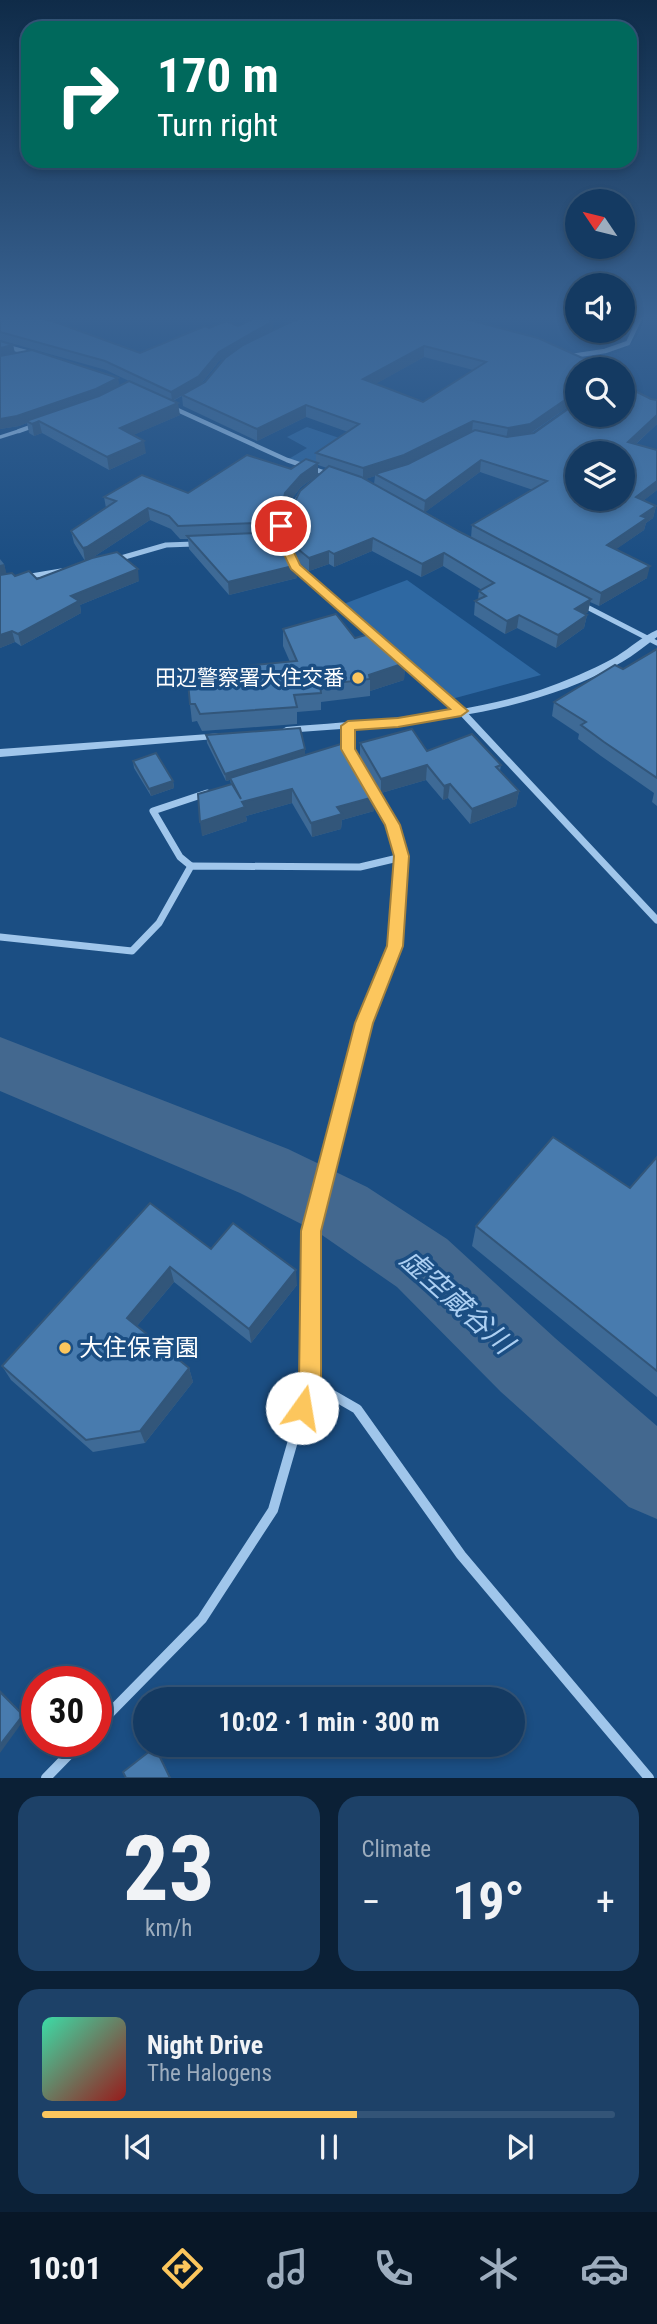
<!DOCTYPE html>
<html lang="en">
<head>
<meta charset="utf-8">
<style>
  body { margin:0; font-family:"Roboto Condensed","Noto Sans JP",sans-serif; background:#1d4168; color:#f1f3f6; height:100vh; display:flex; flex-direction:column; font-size:26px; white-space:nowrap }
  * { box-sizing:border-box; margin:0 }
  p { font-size:23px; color:#9dadbe }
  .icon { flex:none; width:38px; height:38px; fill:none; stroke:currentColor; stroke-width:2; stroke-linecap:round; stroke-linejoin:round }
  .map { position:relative; height:1778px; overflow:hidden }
  .details { display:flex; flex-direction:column; gap:18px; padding:18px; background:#0b2036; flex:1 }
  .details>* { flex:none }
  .banner { position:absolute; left:21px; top:21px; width:616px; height:147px; border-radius:21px; box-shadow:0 4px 10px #0003,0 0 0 2px #335477; background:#00695c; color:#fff; overflow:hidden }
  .needle { width:46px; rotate:305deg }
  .tools { position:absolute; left:565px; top:189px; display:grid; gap:14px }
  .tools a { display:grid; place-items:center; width:70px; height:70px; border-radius:50%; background:#143a62; box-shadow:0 4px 10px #0003,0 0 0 2px #335477; font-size:35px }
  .speed { position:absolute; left:21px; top:1666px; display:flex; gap:14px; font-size:35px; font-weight:700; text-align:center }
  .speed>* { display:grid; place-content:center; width:91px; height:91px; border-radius:50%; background:#143a62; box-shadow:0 4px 10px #0003,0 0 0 2px #335477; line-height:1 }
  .speed .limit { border:10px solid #d22; background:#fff; color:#111 }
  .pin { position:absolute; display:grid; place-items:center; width:60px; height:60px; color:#fff; margin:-30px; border:4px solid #fff; border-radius:50%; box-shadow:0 2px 7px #0007 }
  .me { position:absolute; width:77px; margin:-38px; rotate:13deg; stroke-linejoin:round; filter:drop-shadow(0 0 5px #0008) }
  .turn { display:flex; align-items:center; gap:24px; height:147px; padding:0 21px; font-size:32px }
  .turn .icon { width:91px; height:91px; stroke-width:2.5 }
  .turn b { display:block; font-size:49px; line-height:60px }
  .big { font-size:52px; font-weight:700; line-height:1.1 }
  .details .card { flex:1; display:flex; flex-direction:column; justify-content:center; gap:10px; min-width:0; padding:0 24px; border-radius:21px; background:#1d4168 }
  .details .dial { align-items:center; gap:0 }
  .dial b { font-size:91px; line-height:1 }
  .song { display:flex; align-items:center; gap:21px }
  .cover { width:84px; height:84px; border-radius:10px; background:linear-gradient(135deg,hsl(160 70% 55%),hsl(0 70% 35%)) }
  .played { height:7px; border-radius:4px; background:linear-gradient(90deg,#fcc65d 55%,#335477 55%) }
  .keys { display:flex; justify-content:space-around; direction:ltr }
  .heat { display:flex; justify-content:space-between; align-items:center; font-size:38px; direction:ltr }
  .details .tiles { flex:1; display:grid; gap:18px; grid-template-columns:1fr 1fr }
  .card:last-child { grid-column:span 2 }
  .trip { position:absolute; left:133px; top:1687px; width:392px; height:70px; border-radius:35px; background:#143a62; box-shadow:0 4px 10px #0003,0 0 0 2px #335477; font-weight:700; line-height:70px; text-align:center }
  .menu { display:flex; height:112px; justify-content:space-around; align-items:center; background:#081727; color:#9dadbe }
  .menu .icon { width:49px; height:49px }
  .menu .current { color:#fcc65d }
  .menu b { font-size:32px; color:#f1f3f6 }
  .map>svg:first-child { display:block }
  .green { fill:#2e68a2 }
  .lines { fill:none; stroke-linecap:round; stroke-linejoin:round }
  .river { fill:#43688f; fill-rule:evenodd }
  .service { stroke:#a0c6eb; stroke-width:3.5 }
  .minor-far4 { stroke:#a0c6eb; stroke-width:4.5 }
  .minor-far3 { stroke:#a0c6eb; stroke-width:5 }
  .minor-far2 { stroke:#a0c6eb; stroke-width:7 }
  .minor-far1 { stroke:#a0c6eb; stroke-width:9 }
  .minor { stroke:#a0c6eb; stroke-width:10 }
  .tertiary { fill:#a0c6eb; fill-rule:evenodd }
  .wall { fill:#3e6a96; fill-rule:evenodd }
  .shaded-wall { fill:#32567a }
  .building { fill:#487bae; stroke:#32567a; stroke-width:2; fill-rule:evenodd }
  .route { fill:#fcc65d; stroke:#a4813c; stroke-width:2 }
  .poi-dot { fill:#fcc65d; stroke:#1b4e83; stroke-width:2.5 }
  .labels { text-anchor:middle; stroke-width:7; stroke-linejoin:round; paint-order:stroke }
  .poi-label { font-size:21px; fill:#fff; stroke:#1b4e83; text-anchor:end }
  .near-poi-label { font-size:24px; fill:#fff; stroke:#1b4e83; text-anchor:start }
  .near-water-label { font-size:28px; font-style:italic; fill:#accff2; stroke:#1b4e83 }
</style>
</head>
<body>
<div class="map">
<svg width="657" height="1778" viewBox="0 0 657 1778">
  <rect width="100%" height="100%" fill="#1b4e83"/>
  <g class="green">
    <path d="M 307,427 L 351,442 L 311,468 L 287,460 L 307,448 L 287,437 Z"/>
    <path d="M 407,580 L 541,675 L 448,700 L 341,605 Z"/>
  </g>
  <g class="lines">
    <path class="river" d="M 0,1037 L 288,1149 L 367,1187 L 447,1239 L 555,1338 L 657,1426 L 657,1519 L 629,1507 L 501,1392 L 397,1287 L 319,1233 L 240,1193 L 0,1091 Z"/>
    <path class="service" d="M 0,437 L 19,431"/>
    <g class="minor-far4">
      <path d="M 0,345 L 33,354"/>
      <path d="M 572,356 L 605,351 L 628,343 L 640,318"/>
      <path d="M 171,407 L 287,460 L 331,475"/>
      <path d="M 19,431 L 36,425"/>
    </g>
    <g class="minor-far3">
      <path d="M 284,544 L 285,518 L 300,496"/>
      <path d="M 114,560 L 166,545 L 194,544"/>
      <path d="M 293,561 L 380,639"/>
      <path d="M 25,577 L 61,571"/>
      <path d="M 583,605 L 657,643"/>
      <path d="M 391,650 L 462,712"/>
    </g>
    <g class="minor-far2">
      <path d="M 461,711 L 657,920"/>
      <path d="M 348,726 L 351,754"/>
      <path d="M 360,770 L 392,825 L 402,857 L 395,946 L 378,989"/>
      <path d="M 191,866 L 180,857 L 153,811 L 207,793"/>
      <path d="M 0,937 L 132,951 L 159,923 L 191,866 L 360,867 L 402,857"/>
    </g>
    <path class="minor-far1" d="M 310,1338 L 311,1231 L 364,1023 L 378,987"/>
    <g class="minor">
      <path d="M 310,1382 L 357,1409 L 461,1555 L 649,1778"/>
      <path d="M 96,1727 L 202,1619 L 273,1510 L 310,1382 L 310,1337"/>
      <path d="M 46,1778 L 82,1741"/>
    </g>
    <g class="tertiary">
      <path d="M 657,630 L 657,637 C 645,646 634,655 622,662 C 524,719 397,725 286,733 L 281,730 L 286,727 C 381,719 485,716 574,677 C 588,671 604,664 617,656 C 630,648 643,636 657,630 Z"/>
      <path d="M 223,733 L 228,736 L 227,738 L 0,757 L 0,749 Z"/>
    </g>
  </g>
  <g class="wall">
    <path d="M 0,318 L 140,353 L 209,328 L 238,326 L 273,321 L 273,330 L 286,324 L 603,368 L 578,369 L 578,402 L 575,402 L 532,433 L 651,399 L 657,400 L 657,424 L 636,444 L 657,450 L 657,490 L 644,500 L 656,506 L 653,518 L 646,523 L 644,530 L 616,549 L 647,578 L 599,606 L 590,602 L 588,612 L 585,614 L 587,615 L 584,628 L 556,648 L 517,628 L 505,634 L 474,615 L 475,601 L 478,600 L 479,591 L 482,590 L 443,566 L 421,577 L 372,551 L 334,567 L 329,564 L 309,571 L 299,563 L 291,544 L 289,514 L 327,468 L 318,465 L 318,475 L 301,487 L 286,506 L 280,532 L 297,578 L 229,595 L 189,549 L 188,539 L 180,539 L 171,529 L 150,520 L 92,558 L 139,581 L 80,605 L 81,613 L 21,646 L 15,642 L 0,648 L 0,559 L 4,564 L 6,574 L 37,579 L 85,561 L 74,543 L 71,531 L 106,508 L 104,497 L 188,493 L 316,462 L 316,453 L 348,432 L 306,417 L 257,441 L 183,406 L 182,396 L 173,401 L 180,415 L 133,435 L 146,453 L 109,470 L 42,433 L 34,436 L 29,433 L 27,423 L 19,426 L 0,429 L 0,341 L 13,345 L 15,353 L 120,386 L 129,381 L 106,370 L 0,340 ZM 424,357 L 473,370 L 423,402 L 375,384 ZM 224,358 L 205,382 L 201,384 L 219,361 ZM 480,472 L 533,490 L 472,525 L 471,538 L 425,512 ZM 375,476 L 374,484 L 365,479 Z"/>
    <path d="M 283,629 L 355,638 L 405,663 L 404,680 L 370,691 L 370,696 L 321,702 L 321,710 L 297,712 L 297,724 L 202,731 L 197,721 L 192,722 L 190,704 L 290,662 L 283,646 Z"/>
    <path d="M 657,649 L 657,806 L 652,802 L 654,793 L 601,756 L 578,739 L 579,734 L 552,716 L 554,702 L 623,669 Z"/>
    <path d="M 206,735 L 305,749 L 305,755 L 374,797 L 374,811 L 342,820 L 341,829 L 312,837 L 292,803 L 246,816 L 247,821 L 202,836 L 231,784 L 230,780 L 226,781 L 207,743 Z"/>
    <path d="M 360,743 L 427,751 L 501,765 L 500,771 L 519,791 L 516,806 L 470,824 L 448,798 L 443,800 L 426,780 L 381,793 L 360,757 Z"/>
    <path d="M 133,761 L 173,781 L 174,788 L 151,796 L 134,768 Z"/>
    <path d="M 657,1157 L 657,1397 L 472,1246 L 476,1226 L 630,1188 Z"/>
    <path d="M 150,1203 L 211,1249 L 297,1285 L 251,1343 L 174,1282 L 137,1326 L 189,1368 L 193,1382 L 145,1443 L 93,1452 L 11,1380 L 2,1366 Z"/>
  </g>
  <g class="shaded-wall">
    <path d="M 273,321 L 273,330 L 219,361 L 200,385 L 172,401 L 171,392 L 219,352 Z"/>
    <path d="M 13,345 L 15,354 L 0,357 L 0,348 Z"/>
    <path d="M 424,346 L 424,357 L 363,391 L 363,379 Z"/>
    <path d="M 118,378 L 120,387 L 97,399 L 26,421 L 27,423 L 19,426 L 0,429 L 0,419 Z"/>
    <path d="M 577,391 L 575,402 L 528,435 L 506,439 L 508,428 Z"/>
    <path d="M 178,403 L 180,415 L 122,440 L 120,428 Z"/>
    <path d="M 306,405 L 306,417 L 257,441 L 257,429 Z"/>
    <path d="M 657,415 L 657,424 L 626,453 L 628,442 Z"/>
    <path d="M 39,421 L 42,433 L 34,436 L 32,424 Z"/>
    <path d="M 473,421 L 472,432 L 403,467 L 375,474 L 375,476 L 363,480 L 363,468 Z"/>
    <path d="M 144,441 L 146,453 L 109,470 L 107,457 Z"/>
    <path d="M 481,460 L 480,472 L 424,513 L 425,501 Z"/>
    <path d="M 318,463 L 318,475 L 301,487 L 286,506 L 279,535 L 279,522 L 285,493 L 301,475 Z"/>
    <path d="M 657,481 L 657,490 L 633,509 L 636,497 Z"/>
    <path d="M 656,506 L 653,518 L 646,523 L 644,530 L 605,557 L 607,545 L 641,516 Z"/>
    <path d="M 148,508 L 150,520 L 89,560 L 85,561 L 83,548 Z"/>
    <path d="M 373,538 L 372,551 L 334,567 L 334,554 Z"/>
    <path d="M 329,551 L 329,564 L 309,571 L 309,558 Z"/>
    <path d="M 444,553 L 443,566 L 421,577 L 422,564 Z"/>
    <path d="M 4,564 L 7,575 L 0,578 L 0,565 Z"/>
    <path d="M 297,565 L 297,578 L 229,595 L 228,582 Z"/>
    <path d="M 650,566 L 647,578 L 599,606 L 601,593 Z"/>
    <path d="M 138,569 L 139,581 L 80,605 L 81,613 L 21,646 L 18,634 L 71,596 Z"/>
    <path d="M 591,599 L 588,612 L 572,622 L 575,609 Z"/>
    <path d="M 519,615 L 517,628 L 505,634 L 507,621 Z"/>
    <path d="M 587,615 L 584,628 L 556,648 L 558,635 Z"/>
    <path d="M 12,631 L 15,642 L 0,648 L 0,635 Z"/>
    <path d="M 405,663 L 404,680 L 370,691 L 370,679 L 369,675 Z"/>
    <path d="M 305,749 L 305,756 L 226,781 L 225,774 Z"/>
    <path d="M 427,765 L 426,780 L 381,793 L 381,779 Z"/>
    <path d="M 173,781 L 174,788 L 151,796 L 149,789 Z"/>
    <path d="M 450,784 L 448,798 L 443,800 L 444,786 Z"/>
    <path d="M 292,789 L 292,803 L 246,816 L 247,821 L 202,836 L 200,822 L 242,802 Z"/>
    <path d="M 519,791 L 516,806 L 470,824 L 472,809 Z"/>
    <path d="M 374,797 L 374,811 L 342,820 L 341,829 L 312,837 L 311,823 L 337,807 Z"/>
    <path d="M 170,1267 L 174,1282 L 132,1332 L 127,1318 Z"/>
    <path d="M 296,1270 L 297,1285 L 251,1343 L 249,1329 Z"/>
    <path d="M 189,1368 L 193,1382 L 145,1443 L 140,1431 Z"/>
    <path d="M 0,1690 L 26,1717 L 0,1753 Z"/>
    <path d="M 155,1747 L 157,1749 L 171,1778 L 170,1778 Z"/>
  </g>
  <g class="building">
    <path d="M 0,318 L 40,318 L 55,322 L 140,353 L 205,326 L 209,328 L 226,321 L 238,326 L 256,318 L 266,318 L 273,321 L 219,352 L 199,376 L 171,392 L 105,361 L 0,332 Z"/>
    <path d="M 301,318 L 462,318 L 538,338 L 589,361 L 603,368 L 578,369 L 578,391 L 530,424 L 508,428 L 473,421 L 404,455 L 363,468 L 316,453 L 359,424 L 306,405 L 257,429 L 182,395 L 205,382 L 225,358 L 243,345 L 286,324 ZM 424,346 L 486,362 L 423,402 L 363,379 Z"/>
    <path d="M 0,341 L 13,345 L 0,348 Z"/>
    <path d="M 32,350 L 118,378 L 96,389 L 17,416 L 0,419 L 0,356 Z"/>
    <path d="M 129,381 L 178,403 L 120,428 L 144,441 L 107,457 L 39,421 L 32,424 L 26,421 L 99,396 Z"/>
    <path d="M 623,385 L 651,399 L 657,400 L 657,415 L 628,442 L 657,450 L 657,481 L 636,497 L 656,506 L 641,516 L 647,518 L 607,545 L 650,566 L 601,593 L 472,525 L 547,481 L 481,460 L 425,501 L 375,474 L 408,464 L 475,430 L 507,437 L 534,433 L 578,402 L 578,415 L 623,415 ZM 578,453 L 623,453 L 623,499 L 578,499 Z"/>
    <path d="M 247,455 L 291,469 L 306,459 L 318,463 L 301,475 L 285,493 L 279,522 L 178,526 L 169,516 L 148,508 L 87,547 L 83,548 L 71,531 L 116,501 L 104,497 L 142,475 L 188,493 Z"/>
    <path d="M 329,466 L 361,477 L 460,532 L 591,599 L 575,609 L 587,615 L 558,635 L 519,615 L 507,621 L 475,601 L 486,596 L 479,591 L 494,583 L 444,553 L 422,564 L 373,538 L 334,554 L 329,551 L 309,558 L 299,550 L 291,531 L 289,514 L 300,491 Z"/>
    <path d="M 280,532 L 297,565 L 228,582 L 187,536 Z"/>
    <path d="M 117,552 L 138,569 L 71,596 L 79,601 L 18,634 L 12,631 L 0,635 L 0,575 L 12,573 L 15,576 L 29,571 L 37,579 L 92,558 Z"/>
    <path d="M 336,614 L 355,638 L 376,632 L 405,663 L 369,675 L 370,679 L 320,685 L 321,693 L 294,695 L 297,707 L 200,714 L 195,704 L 190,704 L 187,671 L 297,661 L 283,629 Z"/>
    <path d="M 657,649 L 657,778 L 604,742 L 581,725 L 586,722 L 554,702 L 615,665 L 623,669 Z"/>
    <path d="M 300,728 L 305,749 L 225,774 L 206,735 Z"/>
    <path d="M 412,729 L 427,751 L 472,734 L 501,765 L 496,767 L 519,791 L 472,809 L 450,784 L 444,786 L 427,765 L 381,779 L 360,743 Z"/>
    <path d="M 341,744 L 343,747 L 348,746 L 374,797 L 337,807 L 342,814 L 311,823 L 292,789 L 242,802 L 245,807 L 200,822 L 198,794 L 232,784 L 241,799 L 230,778 Z"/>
    <path d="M 156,753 L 173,781 L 149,789 L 133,761 Z"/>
    <path d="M 553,1137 L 630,1188 L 657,1157 L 657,1371 L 476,1226 Z"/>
    <path d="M 150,1203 L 211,1249 L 233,1223 L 296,1270 L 249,1329 L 170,1267 L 127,1318 L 189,1368 L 140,1431 L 86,1440 L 2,1366 Z"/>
    <path d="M 0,1692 L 23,1715 L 0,1745 Z"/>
    <path d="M 155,1747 L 170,1778 L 126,1778 L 123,1772 Z"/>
  </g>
  <linearGradient id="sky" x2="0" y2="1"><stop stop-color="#0f2b48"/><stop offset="0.56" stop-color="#396393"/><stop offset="1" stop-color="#396393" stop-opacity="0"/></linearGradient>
  <rect width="657" height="567" fill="url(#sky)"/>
  <path class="route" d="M 277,523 L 287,526 L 288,540 L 300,565 L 468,711 L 461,716 L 398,727 L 355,730 L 355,749 L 400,825 L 409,856 L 403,946 L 373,1023 L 321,1231 L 321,1382 L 310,1416 L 302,1419 L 294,1416 L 291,1408 L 299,1382 L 301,1231 L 355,1023 L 387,946 L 394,856 L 385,825 L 341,749 L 341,726 L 348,721 L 398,718 L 450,709 L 291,569 L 277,540 Z"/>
  <g class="poi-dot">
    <circle cx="358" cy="678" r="7"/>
    <circle cx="65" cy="1348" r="7"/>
  </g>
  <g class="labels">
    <g class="poi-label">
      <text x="344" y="685">田辺警察署大住交番</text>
    </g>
    <g class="near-poi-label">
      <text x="79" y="1356">大住保育園</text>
    </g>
    <g class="near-water-label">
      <text transform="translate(457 1301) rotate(42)" y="10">虚空蔵谷川</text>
    </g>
  </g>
</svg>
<div class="tools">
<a><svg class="needle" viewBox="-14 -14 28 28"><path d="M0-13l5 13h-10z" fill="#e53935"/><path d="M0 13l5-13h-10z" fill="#9dadbe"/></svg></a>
<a><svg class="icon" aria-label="sound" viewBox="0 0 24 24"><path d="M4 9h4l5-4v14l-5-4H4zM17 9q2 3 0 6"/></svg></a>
<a><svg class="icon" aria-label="search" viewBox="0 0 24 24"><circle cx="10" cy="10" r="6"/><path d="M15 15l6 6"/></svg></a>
<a><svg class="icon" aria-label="layers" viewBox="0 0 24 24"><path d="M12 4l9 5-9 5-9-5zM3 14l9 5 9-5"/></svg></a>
</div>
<div class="speed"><div class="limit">30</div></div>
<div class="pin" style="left:281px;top:526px;background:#d93025"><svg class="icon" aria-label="arrive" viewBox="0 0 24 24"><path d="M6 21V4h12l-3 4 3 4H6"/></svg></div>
<svg class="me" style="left:302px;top:1408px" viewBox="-20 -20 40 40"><circle r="19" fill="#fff"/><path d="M0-13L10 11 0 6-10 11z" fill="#fcc65d"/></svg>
<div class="trip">10:02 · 1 min · 300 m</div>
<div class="banner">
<div class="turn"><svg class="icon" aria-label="right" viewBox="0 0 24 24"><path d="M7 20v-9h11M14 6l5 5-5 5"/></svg><div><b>170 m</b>Turn right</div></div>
</div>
</div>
<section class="details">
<div class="tiles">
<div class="card dial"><b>23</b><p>km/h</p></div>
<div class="card"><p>Climate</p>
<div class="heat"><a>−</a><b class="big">19°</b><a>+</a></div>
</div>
<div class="card">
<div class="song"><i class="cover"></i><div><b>Night Drive</b><p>The Halogens</p></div></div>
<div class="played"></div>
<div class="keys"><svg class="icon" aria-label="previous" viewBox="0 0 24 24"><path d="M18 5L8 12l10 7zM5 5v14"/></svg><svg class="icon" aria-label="pause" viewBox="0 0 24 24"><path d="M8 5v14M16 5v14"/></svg><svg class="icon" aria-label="next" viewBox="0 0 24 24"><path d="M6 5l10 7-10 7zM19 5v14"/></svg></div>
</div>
</div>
</section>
<nav class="menu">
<b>10:01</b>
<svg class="icon current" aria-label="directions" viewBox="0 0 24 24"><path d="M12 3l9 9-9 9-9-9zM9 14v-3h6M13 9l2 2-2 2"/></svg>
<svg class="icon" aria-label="music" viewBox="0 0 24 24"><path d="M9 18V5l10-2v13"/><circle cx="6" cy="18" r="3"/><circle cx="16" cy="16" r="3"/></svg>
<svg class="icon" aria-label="phone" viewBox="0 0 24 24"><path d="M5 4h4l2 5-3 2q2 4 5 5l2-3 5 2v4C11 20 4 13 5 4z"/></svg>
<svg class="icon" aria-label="climate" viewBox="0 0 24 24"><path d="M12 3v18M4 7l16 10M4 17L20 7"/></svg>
<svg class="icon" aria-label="car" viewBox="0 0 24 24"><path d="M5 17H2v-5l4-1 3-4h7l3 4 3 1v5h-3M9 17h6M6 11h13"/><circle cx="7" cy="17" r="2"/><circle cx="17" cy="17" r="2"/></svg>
</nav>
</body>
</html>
